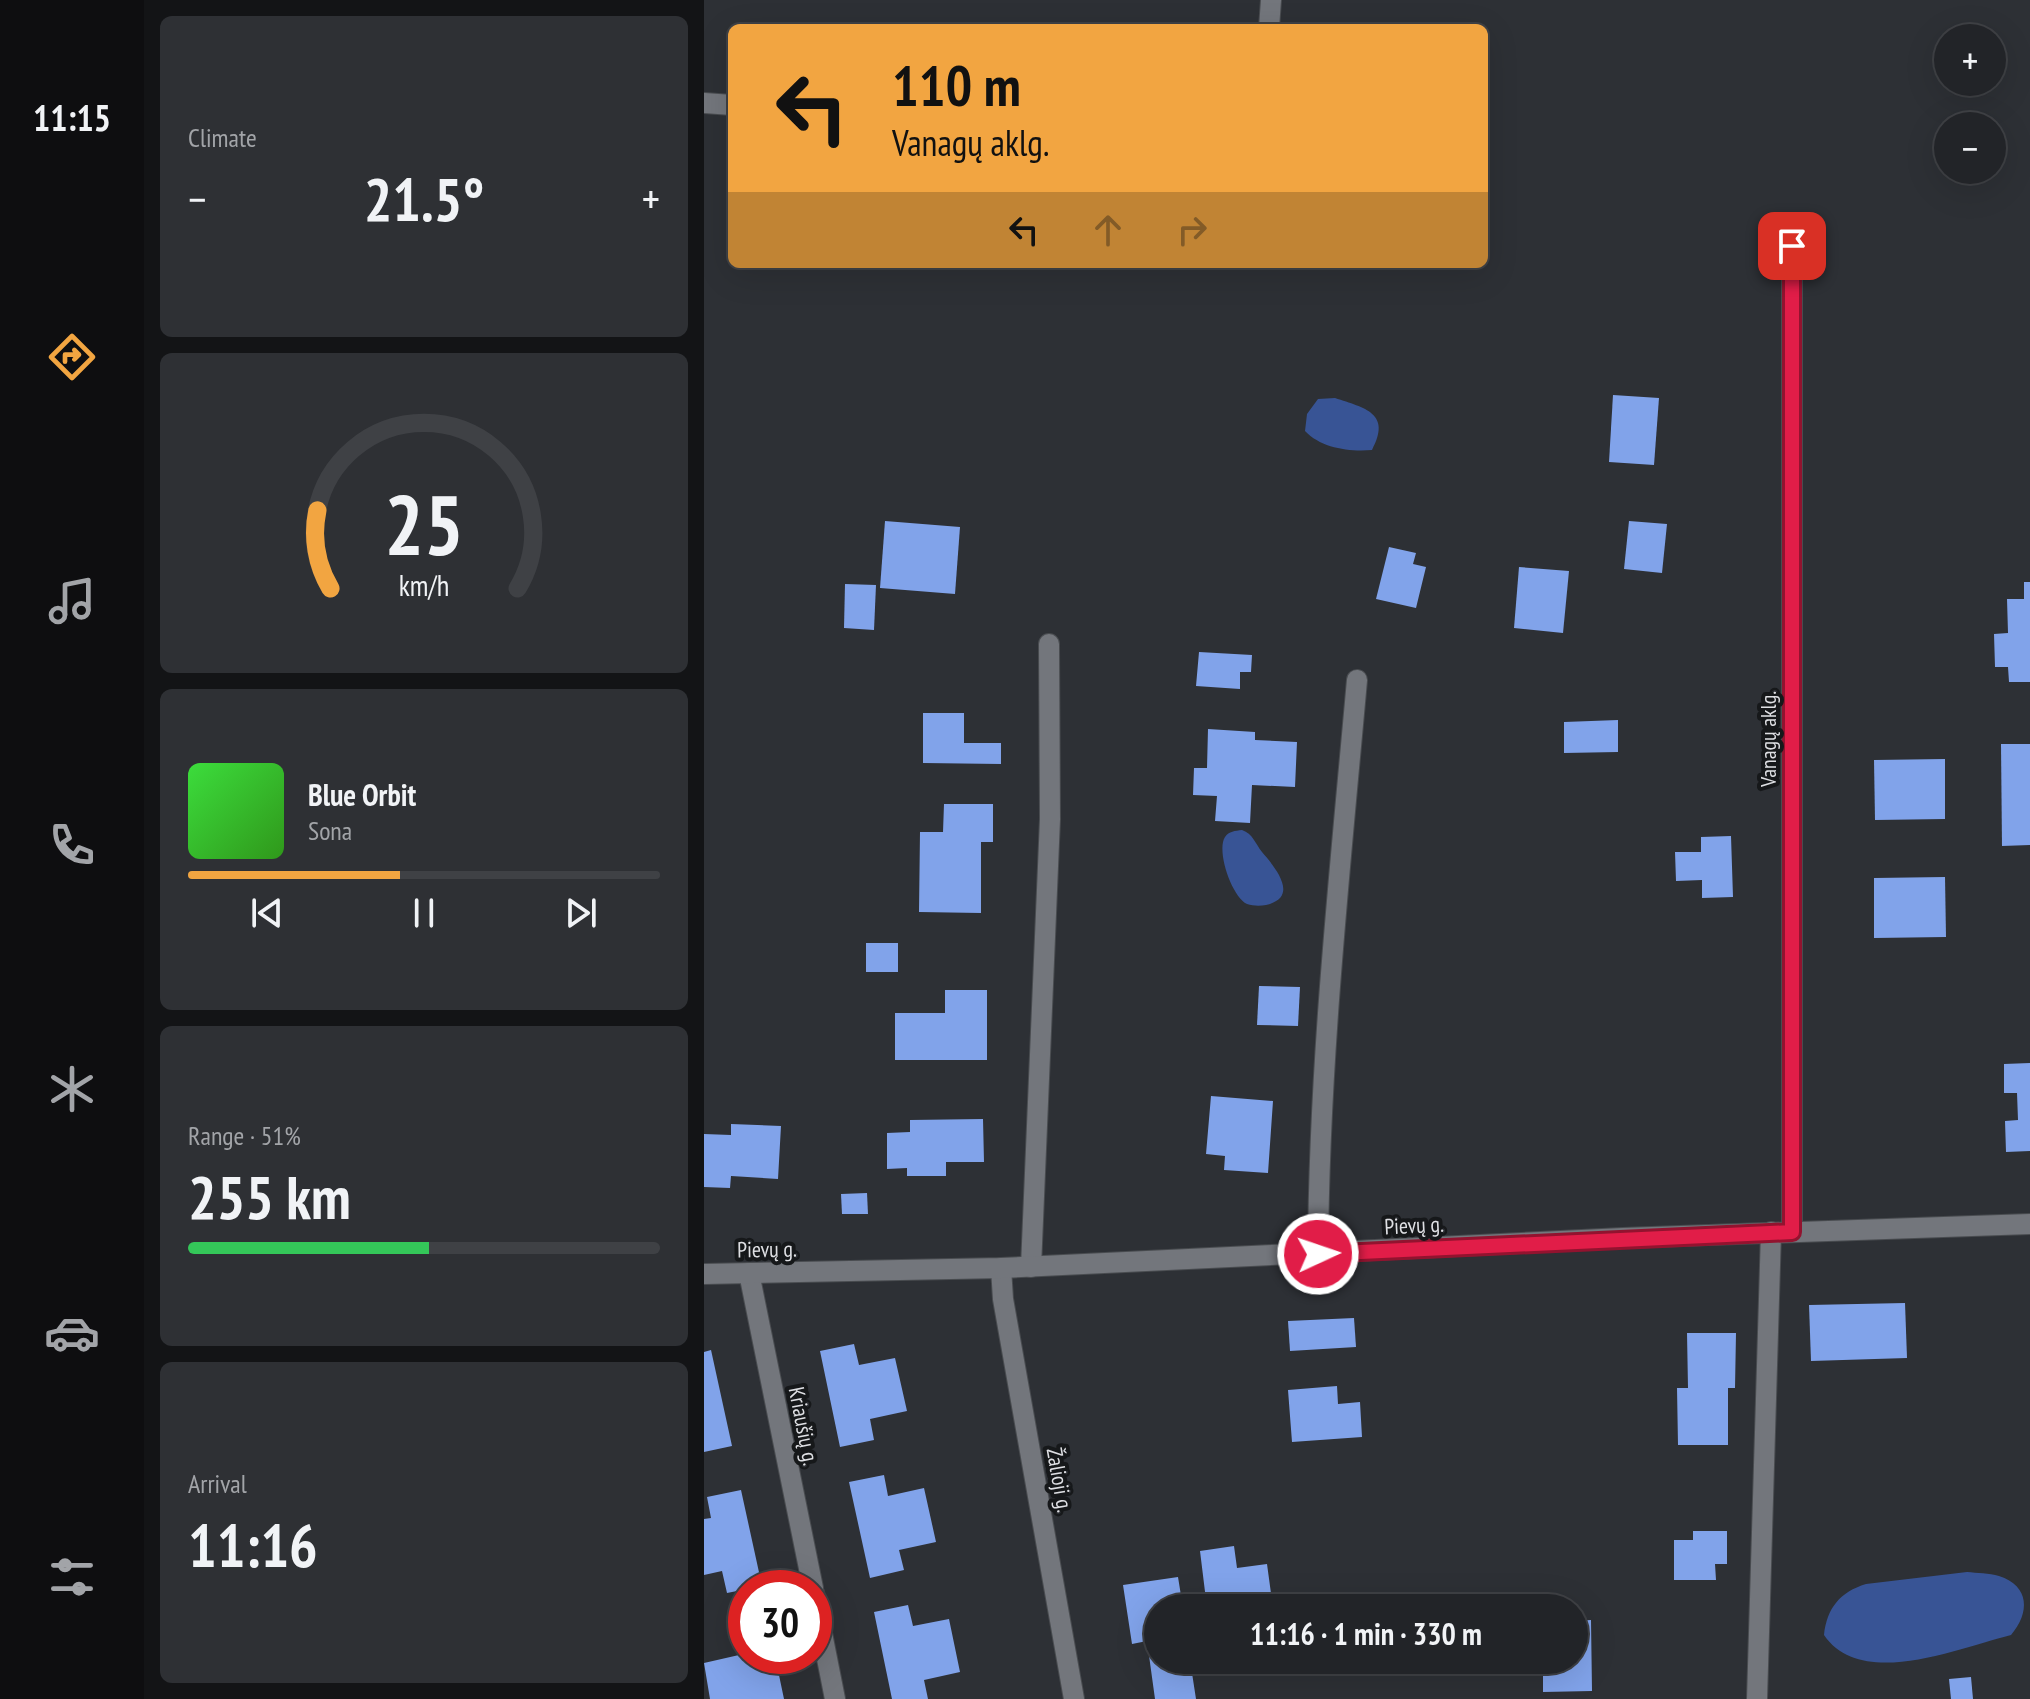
<!DOCTYPE html>
<html lang="en">
<head>
<meta charset="utf-8">
<style>
  body { margin:0; font-family:"PT Sans Narrow",sans-serif; background:#2e3034; color:#f1f3f6; height:100vh; display:flex; flex-direction:column; font-size:30px; white-space:nowrap }
  * { box-sizing:border-box; margin:0 }
  p { font-size:26px; color:#a2a4a8 }
  .icon { flex:none; width:44px; height:44px; fill:none; stroke:currentColor; stroke-width:2; stroke-linecap:round; stroke-linejoin:round }
  .map { position:relative; flex:1; overflow:hidden }
  .details { display:flex; flex-direction:column; gap:16px; padding:16px; background:#131416; width:560px }
  .details>* { flex:none }
  .top-card { position:absolute; left:24px; top:24px; width:760px; height:244px; border-radius:12px; box-shadow:0 8px 32px #0002,0 0 0 2px #3f4145; background:#f2a541; color:#111; overflow:hidden }
  .buttons { position:absolute; left:1230px; top:24px; display:grid; gap:16px }
  .buttons a { display:grid; place-items:center; width:72px; height:72px; border-radius:50%; background:#222428; box-shadow:0 8px 32px #0002,0 0 0 2px #3f4145; font-size:40px }
  .speed { position:absolute; left:24px; top:1570px; display:flex; gap:16px; font-size:40px; font-weight:700; text-align:center }
  .speed>* { display:grid; place-content:center; width:104px; height:104px; border-radius:50%; background:#222428; box-shadow:0 8px 32px #0002,0 0 0 2px #3f4145; line-height:1 }
  .speed .limit { border:12px solid #d22; background:#fff; color:#111 }
  .pin { position:absolute; display:grid; place-items:center; width:68px; height:68px; color:#fff; margin:-34px; border-radius:16px; box-shadow:0 4px 12px #0006 }
  .me { position:absolute; width:88px; margin:-44px; rotate:87deg; stroke-linejoin:round; filter:drop-shadow(0 0 6px #0008) }
  .turn { display:flex; align-items:center; gap:28px; height:168px; padding:0 32px; font-size:36px }
  .turn .icon { width:104px; height:104px; stroke-width:2.5 }
  .turn b { display:block; font-size:56px; line-height:68px }
  .lanes { display:flex; align-items:center; height:76px; padding:0 32px; background:#0003; justify-content:center; gap:40px; direction:ltr }
  .lanes .off { opacity:.35 }
  .big { font-size:60px; font-weight:800; line-height:1.1 }
  .details .tile { flex:1; display:flex; flex-direction:column; justify-content:center; gap:12px; min-width:0; padding:0 28px; border-radius:12px; background:#2e3034 }
  .details .dial { align-items:center; gap:0 }
  .dial svg { height:208px; overflow:visible; fill:none; stroke:#3f4145; stroke-width:7; stroke-linecap:round; text-anchor:middle }
  .dial text { fill:#f1f3f6; stroke:none }
  .song { display:flex; align-items:center; gap:24px }
  .cover { width:96px; height:96px; border-radius:12px; background:linear-gradient(135deg,hsl(120 70% 55%),hsl(110 70% 35%)) }
  .played { height:8px; border-radius:4px; background:linear-gradient(90deg,#f2a541 45%,#3f4145 45%) }
  .keys { display:flex; justify-content:space-around; direction:ltr }
  .heat { display:flex; justify-content:space-between; align-items:center; font-size:44px; direction:ltr }
  .charge { height:12px; border-radius:6px; background:linear-gradient(90deg,#34c759 51%,#3f4145 0) }
  .trip { position:absolute; left:440px; top:1594px; width:444px; height:80px; border-radius:40px; background:#222428; box-shadow:0 8px 32px #0002,0 0 0 2px #3f4145; font-weight:800; line-height:80px; text-align:center }
  main { display:flex; flex:1; min-height:0 }
  .tab-bar { display:flex; flex-direction:column; width:144px; justify-content:space-around; align-items:center; background:#0e0e10; color:#a2a4a8 }
  .tab-bar .icon { width:56px; height:56px }
  .tab-bar .active { color:#f2a541 }
  .tab-bar b { font-size:36px; color:#f1f3f6 }
  .map>svg:first-child { display:block }
  .water { fill:#385495 }
  .building { fill:#81a3ea }
  .lines { fill:none; stroke-linecap:round; stroke-linejoin:round }
  .minor-casing { stroke:#494c50; stroke-width:22 }
  .minor { stroke:#73767c; stroke-width:20 }
  .route-casing { stroke:#92132f; stroke-width:20 }
  .route { stroke:#e11d48; stroke-width:14 }
  .labels { text-anchor:middle; stroke-width:8; stroke-linejoin:round; paint-order:stroke }
  .street-label { font-size:22px; fill:#dedfe3; stroke:#16181a }
</style>
</head>
<body>
<main>
<nav class="tab-bar">
<b>11:15</b>
<svg class="icon active" aria-label="directions" viewBox="0 0 24 24"><path d="M12 3l9 9-9 9-9-9zM9 14v-3h6M13 9l2 2-2 2"/></svg>
<svg class="icon" aria-label="music" viewBox="0 0 24 24"><path d="M9 18V5l10-2v13"/><circle cx="6" cy="18" r="3"/><circle cx="16" cy="16" r="3"/></svg>
<svg class="icon" aria-label="phone" viewBox="0 0 24 24"><path d="M5 4h4l2 5-3 2q2 4 5 5l2-3 5 2v4C11 20 4 13 5 4z"/></svg>
<svg class="icon" aria-label="climate" viewBox="0 0 24 24"><path d="M12 3v18M4 7l16 10M4 17L20 7"/></svg>
<svg class="icon" aria-label="car" viewBox="0 0 24 24"><path d="M5 17H2v-5l4-1 3-4h7l3 4 3 1v5h-3M9 17h6M6 11h13"/><circle cx="7" cy="17" r="2"/><circle cx="17" cy="17" r="2"/></svg>
<svg class="icon" aria-label="filters" viewBox="0 0 24 24"><path d="M4 7h16M4 17h16"/><circle cx="9" cy="7" r="2"/><circle cx="15" cy="17" r="2"/></svg>
</nav>
<section class="details">
<div class="tile"><p>Climate</p>
<div class="heat"><a>−</a><b class="big">21.5°</b><a>+</a></div>
</div>
<div class="tile dial"><svg viewBox="0 0 100 80">
<path d="M14 69A42 42 0 1 1 86 69"/>
<path d="M14 69A42 42 0 0 1 9 39" stroke="#f2a541"/>
<text x="50" y="56" font-size="32" font-weight="700">25</text>
<text x="50" y="72" font-size="11">km/h</text>
</svg></div>
<div class="tile">
<div class="song"><i class="cover"></i><div><b>Blue Orbit</b><p>Sona</p></div></div>
<div class="played"></div>
<div class="keys"><svg class="icon" aria-label="previous" viewBox="0 0 24 24"><path d="M18 5L8 12l10 7zM5 5v14"/></svg><svg class="icon" aria-label="pause" viewBox="0 0 24 24"><path d="M8 5v14M16 5v14"/></svg><svg class="icon" aria-label="next" viewBox="0 0 24 24"><path d="M6 5l10 7-10 7zM19 5v14"/></svg></div>
</div>
<div class="tile"><p>Range · 51%</p><b class="big">255 km</b><div class="charge"></div></div>
<div class="tile"><p>Arrival</p><b class="big">11:16</b></div>
</section>
<div class="map">
<svg width="1326" height="1699" viewBox="0 0 1326 1699">
  <rect width="100%" height="100%" fill="#2d3035"/>
  <g class="water">
    <path d="M 631,398 C 661,408 688,413 668,450 C 645,452 617,448 601,431 L 603,414 L 614,399 Z"/>
    <path d="M 538,830 C 549,834 551,843 558,852 C 570,866 597,897 562,905 C 556,906 549,906 543,904 C 528,897 512,851 521,837 C 525,831 531,831 538,830 Z"/>
    <path d="M 1263,1572 C 1273,1573 1285,1573 1295,1576 C 1326,1586 1326,1613 1307,1635 C 1255,1648 1157,1690 1120,1635 C 1123,1608 1136,1592 1162,1584 Z"/>
  </g>
  <g class="building">
    <path d="M 909,395 L 955,398 L 950,465 L 905,462 Z"/>
    <path d="M 181,521 L 256,527 L 251,594 L 176,588 Z"/>
    <path d="M 925,521 L 963,524 L 958,573 L 920,569 Z"/>
    <path d="M 685,547 L 712,553 L 709,564 L 722,567 L 712,608 L 672,599 Z"/>
    <path d="M 815,567 L 865,571 L 859,633 L 810,628 Z"/>
    <path d="M 1320,582 L 1326,582 L 1326,682 L 1305,682 L 1304,667 L 1291,667 L 1290,634 L 1304,633 L 1303,599 L 1320,599 Z"/>
    <path d="M 141,584 L 172,585 L 170,630 L 140,628 Z"/>
    <path d="M 495,652 L 548,655 L 547,672 L 536,672 L 536,689 L 492,686 Z"/>
    <path d="M 219,713 L 260,713 L 260,743 L 297,743 L 297,764 L 219,763 Z"/>
    <path d="M 914,720 L 914,752 L 860,753 L 860,722 Z"/>
    <path d="M 504,729 L 551,732 L 551,740 L 593,742 L 591,787 L 548,785 L 546,823 L 511,821 L 513,796 L 489,795 L 490,768 L 503,768 Z"/>
    <path d="M 1297,744 L 1326,744 L 1326,845 L 1298,846 Z"/>
    <path d="M 1241,759 L 1241,819 L 1171,820 L 1170,760 Z"/>
    <path d="M 240,804 L 289,804 L 289,842 L 277,842 L 277,913 L 215,912 L 216,832 L 239,832 Z"/>
    <path d="M 1027,836 L 1029,897 L 998,898 L 998,880 L 972,881 L 971,852 L 997,852 L 997,837 Z"/>
    <path d="M 1241,877 L 1242,937 L 1170,938 L 1170,878 Z"/>
    <rect x="162" y="943" width="32" height="29"/>
    <path d="M 555,986 L 596,987 L 594,1026 L 553,1025 Z"/>
    <path d="M 241,990 L 283,990 L 283,1060 L 191,1060 L 191,1013 L 241,1013 Z"/>
    <path d="M 1326,1063 L 1326,1151 L 1302,1152 L 1301,1121 L 1314,1120 L 1313,1093 L 1300,1093 L 1300,1064 Z"/>
    <path d="M 507,1096 L 569,1101 L 564,1173 L 520,1170 L 521,1156 L 502,1154 Z"/>
    <path d="M 279,1119 L 280,1162 L 242,1162 L 242,1176 L 203,1176 L 203,1168 L 183,1169 L 183,1133 L 206,1132 L 206,1120 Z"/>
    <path d="M 27,1124 L 77,1126 L 74,1179 L 27,1176 L 26,1188 L 0,1187 L 0,1134 L 27,1135 Z"/>
    <path d="M 163,1193 L 164,1214 L 138,1214 L 137,1194 Z"/>
    <path d="M 1201,1303 L 1203,1358 L 1107,1361 L 1105,1305 Z"/>
    <path d="M 650,1318 L 652,1347 L 586,1351 L 584,1321 Z"/>
    <path d="M 983,1333 L 1032,1333 L 1031,1388 L 1024,1388 L 1024,1445 L 974,1445 L 973,1388 L 984,1388 Z"/>
    <path d="M 150,1344 L 155,1365 L 191,1358 L 203,1411 L 166,1419 L 170,1440 L 136,1447 L 116,1351 Z"/>
    <path d="M 7,1350 L 28,1446 L 0,1452 L 0,1352 Z"/>
    <path d="M 633,1386 L 634,1404 L 656,1402 L 658,1437 L 588,1442 L 584,1390 Z"/>
    <path d="M 180,1475 L 184,1496 L 220,1488 L 232,1542 L 195,1550 L 200,1570 L 166,1578 L 145,1482 Z"/>
    <path d="M 37,1490 L 58,1586 L 23,1593 L 18,1571 L 0,1575 L 0,1519 L 7,1518 L 3,1497 Z"/>
    <path d="M 989,1531 L 1023,1531 L 1023,1564 L 1011,1564 L 1012,1580 L 970,1580 L 970,1540 L 989,1540 Z"/>
    <path d="M 530,1546 L 533,1568 L 563,1564 L 569,1608 L 503,1608 L 496,1551 Z"/>
    <path d="M 474,1577 L 479,1608 L 454,1608 L 454,1660 L 486,1660 L 492,1699 L 451,1699 L 443,1641 L 428,1644 L 419,1585 Z"/>
    <path d="M 204,1605 L 209,1626 L 245,1619 L 256,1672 L 220,1680 L 224,1699 L 188,1699 L 170,1612 Z"/>
    <path d="M 887,1620 L 888,1691 L 839,1692 L 839,1660 L 870,1660 L 870,1621 Z"/>
    <path d="M 42,1632 L 42,1656 L 71,1656 L 80,1699 L 6,1699 L 0,1663 L 35,1655 L 31,1635 Z"/>
    <path d="M 1267,1677 L 1269,1699 L 1247,1699 L 1245,1679 Z"/>
  </g>
  <g class="lines">
    <defs>
      <g id="minor">
        <path d="M 565,28 L 567,0"/>
        <path d="M 0,103 L 28,105"/>
        <path d="M 1088,1232 L 1088,246"/>
        <path d="M 614,1254 C 615,1062 636,871 653,680"/>
        <path d="M 327,1267 L 346,819 L 345,644"/>
        <path d="M 297,1268 L 299,1299 L 370,1699"/>
        <path d="M 45,1273 L 109,1588"/>
        <path d="M 0,1274 L 297,1268 L 919,1238 L 1326,1224"/>
        <path d="M 110,1593 L 131,1699"/>
        <path d="M 1053,1699 L 1067,1232"/>
      </g>
    </defs>
    <use href="#minor" class="minor-casing"/>
    <use href="#minor" class="minor"/>
  </g>
  <g class="lines">
    <defs>
      <path id="route" d="M 614,1254 L 1088,1232 L 1088,246"/>
    </defs>
    <use href="#route" class="route-casing"/>
    <use href="#route" class="route"/>
  </g>
  <g class="labels">
    <g class="street-label">
      <text transform="translate(1064 739) rotate(-90)" y="8">Vanagų aklg.</text>
      <text transform="translate(710 1225) rotate(-3)" y="8">Pievų g.</text>
      <text transform="translate(63 1249) rotate(-1)" y="8">Pievų g.</text>
      <text transform="translate(100 1426) rotate(79)" y="8">Kriaušių g.</text>
      <text transform="translate(356 1480) rotate(80)" y="8">Žalioji g.</text>
    </g>
  </g>
</svg>
<div class="buttons">
<a>+</a>
<a>−</a>
</div>
<div class="speed"><div class="limit">30</div></div>
<div class="pin" style="left:1088px;top:246px;background:#d93025"><svg class="icon" aria-label="arrive" viewBox="0 0 24 24"><path d="M6 21V4h12l-3 4 3 4H6"/></svg></div>
<svg class="me" style="left:614px;top:1254px" viewBox="-20 -20 40 40"><circle r="17" fill="#e11d48" stroke="#fff" stroke-width="3"/><path d="M0-11L8 9 0 5-8 9z" fill="#fff"/></svg>
<div class="trip">11:16 · 1 min · 330 m</div>
<div class="top-card">
<div class="turn"><svg class="icon" aria-label="left" viewBox="0 0 24 24"><path d="M17 20v-9H6M10 6l-5 5 5 5"/></svg><div><b>110 m</b>Vanagų aklg.</div></div>
<div class="lanes"><svg class="icon" aria-label="left" viewBox="0 0 24 24"><path d="M17 20v-9H6M10 6l-5 5 5 5"/></svg><svg class="icon off" aria-label="ahead" viewBox="0 0 24 24"><path d="M12 20V5M6 11l6-6 6 6"/></svg><svg class="icon off" aria-label="right" viewBox="0 0 24 24"><path d="M7 20v-9h11M14 6l5 5-5 5"/></svg></div>
</div>
</div>
</main>
</body>
</html>
